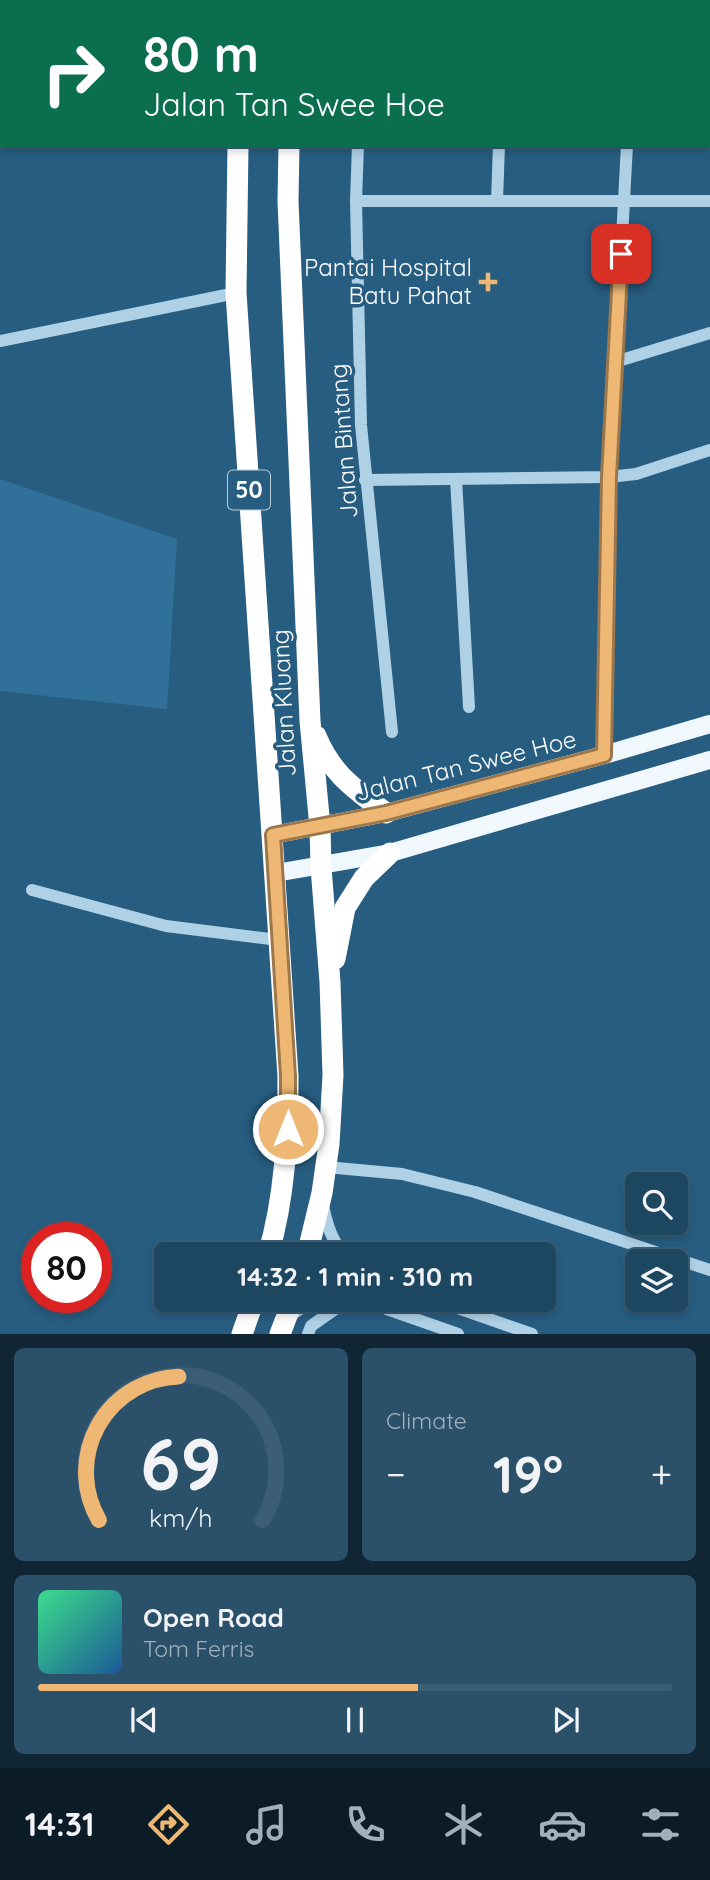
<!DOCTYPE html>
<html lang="en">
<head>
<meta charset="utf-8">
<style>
  body { margin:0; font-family:Quicksand,sans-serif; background:#2a506a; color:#f1f3f6; height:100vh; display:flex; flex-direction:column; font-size:26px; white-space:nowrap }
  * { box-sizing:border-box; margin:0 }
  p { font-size:23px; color:#a0b1bd }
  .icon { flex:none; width:38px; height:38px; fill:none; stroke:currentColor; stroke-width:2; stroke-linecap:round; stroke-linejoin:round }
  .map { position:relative; height:1334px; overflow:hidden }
  .panel { display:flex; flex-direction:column; gap:14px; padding:14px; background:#102635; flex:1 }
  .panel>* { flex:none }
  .guide { position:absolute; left:0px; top:0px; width:710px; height:147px; box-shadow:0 4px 10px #0003,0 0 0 2px #3b5e76; background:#0b6e4f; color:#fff; overflow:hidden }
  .buttons { position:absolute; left:625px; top:1172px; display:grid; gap:14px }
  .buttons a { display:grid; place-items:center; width:63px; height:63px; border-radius:10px; background:#1d4661; box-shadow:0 4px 10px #0003,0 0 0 2px #3b5e76; font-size:35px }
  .speed { position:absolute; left:21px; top:1222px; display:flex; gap:14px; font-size:35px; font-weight:700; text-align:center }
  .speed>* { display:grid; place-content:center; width:91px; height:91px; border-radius:50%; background:#1d4661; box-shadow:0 4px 10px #0003,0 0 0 2px #3b5e76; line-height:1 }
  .speed .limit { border:10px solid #d22; background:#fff; color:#111 }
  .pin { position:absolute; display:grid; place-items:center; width:60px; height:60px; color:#fff; margin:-30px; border-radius:14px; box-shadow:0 4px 10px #0006 }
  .me { position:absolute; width:77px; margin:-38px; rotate:0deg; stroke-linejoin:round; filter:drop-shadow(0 0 5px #0008) }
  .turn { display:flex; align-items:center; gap:24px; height:147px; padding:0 28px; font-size:32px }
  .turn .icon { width:91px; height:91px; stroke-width:2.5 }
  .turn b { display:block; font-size:49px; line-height:60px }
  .big { font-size:52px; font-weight:800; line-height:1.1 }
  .panel .widget { flex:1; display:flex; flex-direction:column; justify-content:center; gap:10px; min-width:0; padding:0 24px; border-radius:10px; background:#2a506a }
  .panel .dial { align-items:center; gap:0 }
  .dial svg { height:182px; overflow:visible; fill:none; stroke:#3b5e76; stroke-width:7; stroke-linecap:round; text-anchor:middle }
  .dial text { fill:#f1f3f6; stroke:none }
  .song { display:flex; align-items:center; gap:21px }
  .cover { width:84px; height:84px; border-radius:10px; background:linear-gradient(135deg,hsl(150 70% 55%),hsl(210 70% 35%)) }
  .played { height:7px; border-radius:4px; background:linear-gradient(90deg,#efb774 60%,#3b5e76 60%) }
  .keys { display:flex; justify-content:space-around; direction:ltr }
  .heat { display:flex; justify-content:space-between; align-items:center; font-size:38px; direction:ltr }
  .panel .tiles { flex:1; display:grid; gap:14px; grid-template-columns:1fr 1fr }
  .widget:last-child { grid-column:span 2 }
  .trip { position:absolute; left:154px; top:1242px; width:402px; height:70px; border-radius:10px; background:#1d4661; box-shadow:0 4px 10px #0003,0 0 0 2px #3b5e76; font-weight:800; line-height:70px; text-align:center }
  .tabs { display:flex; height:112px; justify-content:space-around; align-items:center; background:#0c1c27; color:#a0b1bd }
  .tabs .icon { width:49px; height:49px }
  .tabs .selected { color:#efb774 }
  .tabs b { font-size:32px; color:#f1f3f6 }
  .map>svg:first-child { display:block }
  .green { fill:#317199 }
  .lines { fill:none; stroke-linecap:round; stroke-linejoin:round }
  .minor { stroke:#afd1e6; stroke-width:12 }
  .major { stroke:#f0f7fd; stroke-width:18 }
  .highway { stroke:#fff; stroke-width:21 }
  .route-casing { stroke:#9b774b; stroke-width:18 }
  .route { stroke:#efb774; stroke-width:12 }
  .poi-dot { fill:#efb774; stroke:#275d81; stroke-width:2.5 }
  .labels { text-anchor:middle; stroke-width:7; stroke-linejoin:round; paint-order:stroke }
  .shield { fill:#275d81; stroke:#beced9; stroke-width:2 }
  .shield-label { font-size:23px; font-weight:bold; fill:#fff }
  .poi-label { font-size:24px; fill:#fff; stroke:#275d81; text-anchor:end }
  .street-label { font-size:24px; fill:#fff; stroke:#275d81 }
</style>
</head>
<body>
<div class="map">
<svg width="710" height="1334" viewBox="0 0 710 1334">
  <rect width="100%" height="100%" fill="#275d81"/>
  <path class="green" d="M 0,479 L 177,539 L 167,709 L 0,691 Z"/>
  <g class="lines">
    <g class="minor">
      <path d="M 363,2 L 363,0"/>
      <path d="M 504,2 L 504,0"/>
      <path d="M 635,2 L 635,0"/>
      <path d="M 0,133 L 2,132"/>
      <path d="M 358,145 L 356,201 L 361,425 L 392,732"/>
      <path d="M 356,201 L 710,201"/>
      <path d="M 497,201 L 499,145"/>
      <path d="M 0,341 L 236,293"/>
      <path d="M 615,362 L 710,333"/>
      <path d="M 456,479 L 469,707"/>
      <path d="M 365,480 L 609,477 L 636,474 L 710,450"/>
      <path d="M 604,755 L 609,477 L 627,145"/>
      <path d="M 32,890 L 166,926 L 278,940"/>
      <path d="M 326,1167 L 402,1174 L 475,1192 L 710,1270"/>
      <path d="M 323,1204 C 326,1222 331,1241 345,1255"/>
      <path d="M 361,1300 L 458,1334"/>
      <path d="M 435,1300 L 532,1334"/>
      <path d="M 288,1317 L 314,1300"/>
      <path d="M 308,1334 L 311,1326 L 348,1300"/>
    </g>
    <g class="major">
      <path d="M 273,835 L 386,813 L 604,755 L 710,724"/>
      <path d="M 276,873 L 390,853 L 710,760"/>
    </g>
    <g class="highway">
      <path d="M 244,2 L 245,0"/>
      <path d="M 292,2 L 292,0"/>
      <path d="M 238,145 L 236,293 L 288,1076 C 288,1136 285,1197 268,1255"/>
      <path d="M 289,145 L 288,201 L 310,721 L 320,827 L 321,867 L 330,982 L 333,1075 L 329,1144 L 322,1193 L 307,1255"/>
      <path d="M 316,736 C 332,775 355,789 386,813"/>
      <path d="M 335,959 L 345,908 L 364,878 L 390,853"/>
      <path d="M 242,1334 L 254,1300"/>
      <path d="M 280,1334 L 293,1300"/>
    </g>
  </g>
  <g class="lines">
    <defs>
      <path id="route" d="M 288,1129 L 288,1076 L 273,835 L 386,813 L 604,755 L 609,477 L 621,254"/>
    </defs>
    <use href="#route" class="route-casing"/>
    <use href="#route" class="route"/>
  </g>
  <path class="poi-dot" d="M484.5 271.5h7v7h7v7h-7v7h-7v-7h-7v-7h7z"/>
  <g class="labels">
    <rect class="shield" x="228" y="470.5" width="42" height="39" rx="5"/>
    <g class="shield-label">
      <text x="249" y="498">50</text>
    </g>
    <g class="poi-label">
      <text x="472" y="276">Pantai Hospital<tspan x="472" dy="28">Batu Pahat</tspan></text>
    </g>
    <g class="street-label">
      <text transform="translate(344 441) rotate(-94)" y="8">Jalan Bintang</text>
      <text transform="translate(284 703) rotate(-93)" y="8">Jalan Kluang</text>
      <text transform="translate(466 766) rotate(-14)" y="8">Jalan Tan Swee Hoe</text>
    </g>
  </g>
</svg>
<div class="buttons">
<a><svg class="icon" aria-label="search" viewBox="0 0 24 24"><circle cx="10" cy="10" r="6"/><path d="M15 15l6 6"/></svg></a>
<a><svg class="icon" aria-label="layers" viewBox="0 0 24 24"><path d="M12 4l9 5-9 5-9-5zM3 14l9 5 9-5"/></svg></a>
</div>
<div class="speed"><div class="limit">80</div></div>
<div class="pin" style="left:621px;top:254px;background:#d93025"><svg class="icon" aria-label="arrive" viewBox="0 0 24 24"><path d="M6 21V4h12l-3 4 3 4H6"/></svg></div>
<svg class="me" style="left:288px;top:1129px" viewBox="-20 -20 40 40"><circle r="17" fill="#efb774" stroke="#fff" stroke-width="3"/><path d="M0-11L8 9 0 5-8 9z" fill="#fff"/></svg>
<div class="trip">14:32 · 1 min · 310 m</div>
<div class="guide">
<div class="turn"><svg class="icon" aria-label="right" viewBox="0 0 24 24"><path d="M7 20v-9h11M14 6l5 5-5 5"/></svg><div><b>80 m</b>Jalan Tan Swee Hoe</div></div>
</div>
</div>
<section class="panel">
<div class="tiles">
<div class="widget dial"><svg viewBox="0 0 100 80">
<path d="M14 69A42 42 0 1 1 86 69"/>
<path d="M14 69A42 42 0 0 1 49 6" stroke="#efb774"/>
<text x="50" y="56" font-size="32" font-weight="700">69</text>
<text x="50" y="72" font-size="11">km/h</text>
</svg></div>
<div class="widget"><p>Climate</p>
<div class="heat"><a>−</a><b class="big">19°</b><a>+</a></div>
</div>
<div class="widget">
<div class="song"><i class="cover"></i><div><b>Open Road</b><p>Tom Ferris</p></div></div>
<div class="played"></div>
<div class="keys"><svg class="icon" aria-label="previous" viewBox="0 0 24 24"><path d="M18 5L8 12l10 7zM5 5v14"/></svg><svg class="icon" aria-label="pause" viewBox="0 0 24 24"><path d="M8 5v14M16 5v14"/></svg><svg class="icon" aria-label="next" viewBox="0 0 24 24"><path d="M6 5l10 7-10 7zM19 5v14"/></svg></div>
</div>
</div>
</section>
<nav class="tabs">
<b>14:31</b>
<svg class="icon selected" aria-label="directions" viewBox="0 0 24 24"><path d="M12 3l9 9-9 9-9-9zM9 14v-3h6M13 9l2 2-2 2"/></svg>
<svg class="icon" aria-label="music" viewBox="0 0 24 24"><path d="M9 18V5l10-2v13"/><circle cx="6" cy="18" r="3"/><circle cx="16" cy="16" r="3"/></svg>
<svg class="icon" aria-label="phone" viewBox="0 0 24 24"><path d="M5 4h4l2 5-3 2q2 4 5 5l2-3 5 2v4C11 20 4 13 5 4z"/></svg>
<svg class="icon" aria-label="climate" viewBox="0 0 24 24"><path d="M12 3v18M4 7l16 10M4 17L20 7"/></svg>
<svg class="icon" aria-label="car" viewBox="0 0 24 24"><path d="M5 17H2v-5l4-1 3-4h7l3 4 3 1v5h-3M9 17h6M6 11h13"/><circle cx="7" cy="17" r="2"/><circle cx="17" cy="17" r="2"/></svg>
<svg class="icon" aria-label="filters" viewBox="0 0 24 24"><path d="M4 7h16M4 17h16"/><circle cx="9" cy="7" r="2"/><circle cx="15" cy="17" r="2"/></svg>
</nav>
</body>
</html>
